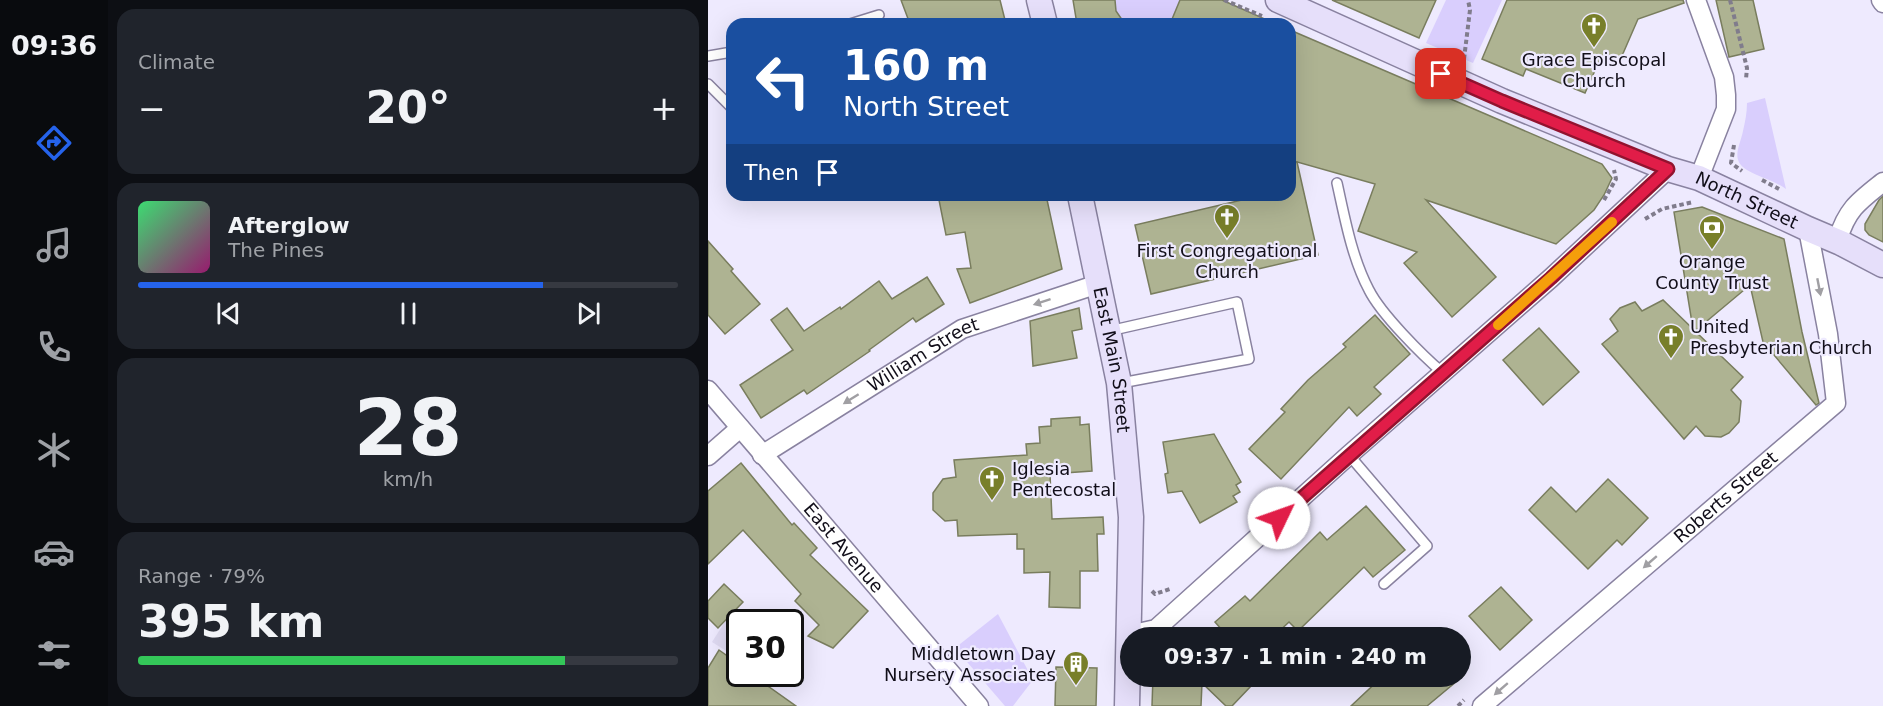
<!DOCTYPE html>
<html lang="en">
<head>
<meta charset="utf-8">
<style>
  body { margin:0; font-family:"DejaVu Sans",sans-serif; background:#20242c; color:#f1f3f6; height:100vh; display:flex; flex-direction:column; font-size:22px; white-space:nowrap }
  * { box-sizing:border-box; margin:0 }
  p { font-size:20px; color:#9ea1a6 }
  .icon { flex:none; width:33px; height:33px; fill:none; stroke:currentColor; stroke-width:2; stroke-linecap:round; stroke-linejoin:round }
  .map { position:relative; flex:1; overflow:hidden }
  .drawer { display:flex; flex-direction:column; gap:9px; padding:9px; background:#0d0f14; width:600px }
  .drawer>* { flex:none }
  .banner { position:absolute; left:18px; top:18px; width:570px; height:183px; border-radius:18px; box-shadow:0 6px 24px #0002; background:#1a4fa0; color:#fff; overflow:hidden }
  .speed { position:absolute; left:18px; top:609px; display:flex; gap:12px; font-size:30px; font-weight:700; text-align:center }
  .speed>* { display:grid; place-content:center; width:78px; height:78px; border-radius:50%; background:#171b24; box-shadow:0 6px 24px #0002; line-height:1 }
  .speed .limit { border:3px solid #111; border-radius:9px; background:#fff; color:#111 }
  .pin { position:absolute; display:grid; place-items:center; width:51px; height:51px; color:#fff; margin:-26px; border-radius:12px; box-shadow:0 3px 9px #0006 }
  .me { position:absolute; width:66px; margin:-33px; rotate:48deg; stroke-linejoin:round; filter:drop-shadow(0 0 4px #0008) }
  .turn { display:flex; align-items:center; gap:21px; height:126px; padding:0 18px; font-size:27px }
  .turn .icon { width:78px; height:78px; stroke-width:2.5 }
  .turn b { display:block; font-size:42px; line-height:51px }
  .then { display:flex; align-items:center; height:57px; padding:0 18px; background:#0003; gap:12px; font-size:22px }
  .big { font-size:45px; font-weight:800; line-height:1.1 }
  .drawer .card { flex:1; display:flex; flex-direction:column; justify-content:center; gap:9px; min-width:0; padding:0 21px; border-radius:18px; background:#20242c }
  .drawer .dial { align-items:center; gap:0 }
  .dial b { font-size:78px; line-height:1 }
  .song { display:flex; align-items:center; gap:18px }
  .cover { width:72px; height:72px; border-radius:9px; background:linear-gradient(135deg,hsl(140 70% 55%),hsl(320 70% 35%)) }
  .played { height:6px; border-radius:3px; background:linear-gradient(90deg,#2563eb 75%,#363941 75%) }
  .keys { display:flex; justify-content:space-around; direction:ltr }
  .heat { display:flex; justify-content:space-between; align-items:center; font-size:33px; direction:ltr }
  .charge { height:9px; border-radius:4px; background:linear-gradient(90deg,#34c759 79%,#363941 0) }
  .trip { position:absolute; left:412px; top:627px; width:351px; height:60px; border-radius:30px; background:#171b24; box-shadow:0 6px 24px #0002; font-weight:800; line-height:60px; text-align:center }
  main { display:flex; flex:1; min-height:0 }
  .dock { display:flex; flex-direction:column; width:108px; justify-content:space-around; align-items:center; background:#090b0e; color:#9ea1a6 }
  .dock .icon { width:42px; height:42px }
  .dock .current { color:#2563eb }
  .dock b { font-size:27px; color:#f1f3f6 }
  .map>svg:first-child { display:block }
  .built { fill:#dfdaf2 }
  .green { fill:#d9cefd }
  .building { fill:#aeb392; stroke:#797d5e; stroke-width:1.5 }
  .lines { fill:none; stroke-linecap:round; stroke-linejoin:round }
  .service-casing { stroke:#8982a0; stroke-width:12 }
  .minor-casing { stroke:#8982a0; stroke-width:21 }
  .secondary-casing { stroke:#8982a0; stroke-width:27 }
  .path { stroke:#807c8c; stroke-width:4; stroke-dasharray:4.5 3; stroke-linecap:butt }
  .service { stroke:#fff; stroke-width:9 }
  .minor { stroke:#fff; stroke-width:18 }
  .secondary { stroke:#e6dffa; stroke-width:24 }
  .oneway { fill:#a09fa3 }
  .route-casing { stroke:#92132f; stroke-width:15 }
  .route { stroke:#e11d48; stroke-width:10 }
  .slow { stroke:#f59e0b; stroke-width:10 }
  .labels { text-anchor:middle; stroke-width:4.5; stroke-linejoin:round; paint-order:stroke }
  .poi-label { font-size:18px; fill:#110e19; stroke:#eeeafe }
  .street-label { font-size:18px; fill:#110e19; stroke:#eeeafe }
</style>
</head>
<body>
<main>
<nav class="dock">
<b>09:36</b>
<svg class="icon current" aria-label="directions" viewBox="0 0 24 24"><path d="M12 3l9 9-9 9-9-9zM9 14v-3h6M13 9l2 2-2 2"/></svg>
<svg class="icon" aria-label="music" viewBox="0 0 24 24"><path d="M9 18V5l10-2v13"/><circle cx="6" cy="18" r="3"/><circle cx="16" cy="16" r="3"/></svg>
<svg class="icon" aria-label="phone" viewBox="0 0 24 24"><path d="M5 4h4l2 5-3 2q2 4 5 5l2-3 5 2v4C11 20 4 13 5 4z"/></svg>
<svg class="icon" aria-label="climate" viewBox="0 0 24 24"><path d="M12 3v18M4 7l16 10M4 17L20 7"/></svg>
<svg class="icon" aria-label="car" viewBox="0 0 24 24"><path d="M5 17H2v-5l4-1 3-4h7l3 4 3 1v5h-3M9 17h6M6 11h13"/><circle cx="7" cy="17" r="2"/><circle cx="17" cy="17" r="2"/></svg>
<svg class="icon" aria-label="filters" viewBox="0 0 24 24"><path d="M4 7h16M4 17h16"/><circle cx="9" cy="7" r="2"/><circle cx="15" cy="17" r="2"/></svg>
</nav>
<section class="drawer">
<div class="card"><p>Climate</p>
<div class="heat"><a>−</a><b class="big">20°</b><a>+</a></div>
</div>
<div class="card">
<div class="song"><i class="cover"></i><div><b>Afterglow</b><p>The Pines</p></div></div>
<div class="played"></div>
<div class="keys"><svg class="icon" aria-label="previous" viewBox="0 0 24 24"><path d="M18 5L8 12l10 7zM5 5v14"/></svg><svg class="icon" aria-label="pause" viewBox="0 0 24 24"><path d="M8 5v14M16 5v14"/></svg><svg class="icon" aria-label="next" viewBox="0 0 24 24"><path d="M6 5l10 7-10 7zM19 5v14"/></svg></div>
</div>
<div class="card dial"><b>28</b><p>km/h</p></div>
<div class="card"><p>Range · 79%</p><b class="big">395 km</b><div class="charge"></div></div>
</section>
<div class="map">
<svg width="1175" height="706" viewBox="0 0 1175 706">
  <rect width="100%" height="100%" fill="#eeeafe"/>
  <path class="built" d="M 20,617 L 31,625 L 31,659 L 4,642 Z"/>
  <g class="green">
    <path d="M 407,0 L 472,0 L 462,24 L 416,22 L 408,11 Z"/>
    <path d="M 738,0 L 794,0 L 765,63 L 718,43 Z"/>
    <path d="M 1057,98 L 1078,189 C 1064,179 1052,178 1039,170 C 1022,160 1032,146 1035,131 C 1037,122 1039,113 1039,103 Z"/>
    <path d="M 290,614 L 325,680 L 305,706 L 297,706 L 247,648 Z"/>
  </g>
  <g class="building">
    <path d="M 193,0 L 292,0 L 298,24 L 202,24 Z"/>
    <path d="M 365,0 L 407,0 L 408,11 L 417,24 L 369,24 Z"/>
    <path d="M 472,0 L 514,0 L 568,24 L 462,24 Z"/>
    <path d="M 624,0 L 728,0 L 711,38 Z"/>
    <path d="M 799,0 L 975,0 L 976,3 L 930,19 L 910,65 L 893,57 L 877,93 L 818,69 L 815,76 L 774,59 Z"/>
    <path d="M 1008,0 L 1045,0 L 1056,49 L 1021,57 Z"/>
    <path d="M 582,30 L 894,164 L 904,178 L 896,195 L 886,210 L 848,244 L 718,200 L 788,277 L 744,317 L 696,263 L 709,252 L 650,231 L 667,184 L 582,160 Z"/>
    <path d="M 589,162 L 610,255 L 443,294 L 427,225 L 555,195 L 582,195 L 582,163 Z"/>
    <path d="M 230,195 L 338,195 L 354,269 L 262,303 L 249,269 L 263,268 L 257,232 L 238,235 Z"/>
    <path d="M 1175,196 L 1175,242 L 1161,235 L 1157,230 L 1157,224 L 1171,200 Z"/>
    <path d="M 994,207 L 1076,239 L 1094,332 L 1111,403 L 1108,405 L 1055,342 L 1042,285 L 987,331 L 1035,377 L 1023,390 L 1033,401 L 1031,422 L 1021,433 L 1013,437 L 997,436 L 988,426 L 976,439 L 894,344 L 910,331 L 902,319 L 912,308 L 927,302 L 934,311 L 955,300 L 985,329 L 966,212 Z"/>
    <path d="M 0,241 L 25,269 L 23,271 L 52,304 L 17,334 L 0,315 Z"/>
    <path d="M 219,277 L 236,304 L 208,322 L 205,318 L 161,350 L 162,351 L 99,394 L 96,390 L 53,418 L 32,385 L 85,350 L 63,320 L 79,308 L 96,331 L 132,307 L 133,309 L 171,281 L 184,299 Z"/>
    <path d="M 371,308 L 374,329 L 364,331 L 369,358 L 325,366 L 322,321 Z"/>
    <path d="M 667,315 L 702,354 L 666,387 L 673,394 L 649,416 L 641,407 L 573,479 L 541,449 L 577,412 L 573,409 L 600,380 L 638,347 L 635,344 Z"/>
    <path d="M 831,328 L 871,372 L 835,405 L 795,360 Z"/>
    <path d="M 372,417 L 372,425 L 381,424 L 384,471 L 342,474 L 344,519 L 395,517 L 396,534 L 389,534 L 390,571 L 372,571 L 372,608 L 341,607 L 342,572 L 316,573 L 316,549 L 309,549 L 309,534 L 250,536 L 249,520 L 237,521 L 225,510 L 225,493 L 235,479 L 248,477 L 246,460 L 319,455 L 318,444 L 332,443 L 331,427 L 343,426 L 343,419 Z"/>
    <path d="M 506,434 L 533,482 L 528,485 L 532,492 L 525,496 L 529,502 L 492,523 L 474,491 L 460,493 L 457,474 L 460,473 L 455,442 Z"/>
    <path d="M 33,463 L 84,525 L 86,523 L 109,548 L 102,555 L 160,611 L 125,648 L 100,636 L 111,625 L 87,601 L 93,594 L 35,530 L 0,564 L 0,491 Z"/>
    <path d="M 900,479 L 940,518 L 914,545 L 909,540 L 880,569 L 821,510 L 843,487 L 868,512 Z"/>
    <path d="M 658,506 L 697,550 L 665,577 L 656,567 L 590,631 L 581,622 L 564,638 L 521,638 L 507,622 L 537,596 L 542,601 L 612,532 L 619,540 Z"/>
    <path d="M 16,584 L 35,602 L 10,628 L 0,618 L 0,601 Z"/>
    <path d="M 793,587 L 824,620 L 792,650 L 761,616 Z"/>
    <path d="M 11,650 L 32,665 L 32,674 L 43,674 L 88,706 L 0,706 L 0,668 Z"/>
    <path d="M 348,667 L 389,668 L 388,706 L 347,706 Z"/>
    <path d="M 445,676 L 535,676 L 544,685 L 524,706 L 518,706 L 494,683 L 493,706 L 444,706 Z"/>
    <path d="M 675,676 L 755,676 L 719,706 L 643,706 Z"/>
  </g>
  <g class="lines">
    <defs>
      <g id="service">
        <path d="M 142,24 L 171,15"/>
        <path d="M 0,56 L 24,52"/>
        <path d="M 0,84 L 24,108"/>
        <path d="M 629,183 C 637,219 644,258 661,290 C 673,314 714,355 735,373"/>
        <path d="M 401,331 L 529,302 L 541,359 L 413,383"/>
        <path d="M 641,455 L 719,546 L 676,584"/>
      </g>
      <g id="minor">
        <path d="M 988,0 L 1016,77 L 1018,95 L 1018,109 L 991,178"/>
        <path d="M 1173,0 L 1175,3"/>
        <path d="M 1133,243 L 1130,239 C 1139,209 1151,201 1175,182"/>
        <path id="s1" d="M 0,390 L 271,706"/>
        <path id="s2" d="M 54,455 L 254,329 L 390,284"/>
        <path d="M 0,456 L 32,428"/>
        <path d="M 421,635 L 448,629 L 641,455 L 843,278 L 960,169"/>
        <path id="s3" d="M 774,706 L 1128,403 L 1120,334 L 1100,229"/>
      </g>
      <g id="secondary">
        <path d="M 331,0 L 337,24"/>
        <path id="s4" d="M 570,0 L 794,101 L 960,169 L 991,178 L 1100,229 L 1133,243 L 1175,265"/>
        <path id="s5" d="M 372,195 L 411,383 L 423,517 L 419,706"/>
      </g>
    </defs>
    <use href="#service" class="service-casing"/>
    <use href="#minor" class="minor-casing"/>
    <use href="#secondary" class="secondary-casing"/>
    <g class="path">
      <path d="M 516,0 L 554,16"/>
      <path d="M 1022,0 L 1039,68 L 1038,79"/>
      <path d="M 756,59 L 762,10 L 760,0"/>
      <path d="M 1026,145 L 1023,163 L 1034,171"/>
      <path d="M 1054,180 L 1071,189"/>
      <path d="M 896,200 L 908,179 L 906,170"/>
      <path d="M 937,219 L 954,209 L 985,202"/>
      <path d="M 444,591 L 447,594 L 462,589"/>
      <path d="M 750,706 L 756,700"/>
    </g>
    <use href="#service" class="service"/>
    <use href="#minor" class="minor"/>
    <use href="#secondary" class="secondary"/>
  </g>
  <defs><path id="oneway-solid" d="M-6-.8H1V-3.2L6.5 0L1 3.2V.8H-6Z" transform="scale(1.5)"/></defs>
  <g class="oneway">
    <use href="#oneway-solid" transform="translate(1111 287) rotate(79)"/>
    <use href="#oneway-solid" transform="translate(334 302) rotate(162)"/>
    <use href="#oneway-solid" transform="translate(143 399) rotate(148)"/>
    <use href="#oneway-solid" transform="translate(942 562) rotate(139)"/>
    <use href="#oneway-solid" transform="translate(793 689) rotate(139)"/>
  </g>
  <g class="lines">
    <defs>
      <path id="route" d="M 571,518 L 843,278 L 960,169 L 794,101 L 733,74"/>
    </defs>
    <use href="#route" class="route-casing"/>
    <use href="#route" class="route"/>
    <path class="slow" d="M 790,325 L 904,222"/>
  </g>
  <defs>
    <symbol id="church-pin" viewBox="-11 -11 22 30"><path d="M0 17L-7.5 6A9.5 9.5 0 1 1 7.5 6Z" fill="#787f2a" stroke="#eeeafe"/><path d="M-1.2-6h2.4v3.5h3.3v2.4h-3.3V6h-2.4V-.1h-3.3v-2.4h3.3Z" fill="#fff"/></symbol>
    <symbol id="bank-pin" viewBox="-11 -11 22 30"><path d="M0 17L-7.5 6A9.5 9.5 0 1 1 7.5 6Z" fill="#787f2a" stroke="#eeeafe"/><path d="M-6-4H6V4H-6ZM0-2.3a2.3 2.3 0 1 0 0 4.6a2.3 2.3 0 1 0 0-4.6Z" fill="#fff"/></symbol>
    <symbol id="building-pin" viewBox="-11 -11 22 30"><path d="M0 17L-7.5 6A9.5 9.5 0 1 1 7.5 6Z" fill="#787f2a" stroke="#eeeafe"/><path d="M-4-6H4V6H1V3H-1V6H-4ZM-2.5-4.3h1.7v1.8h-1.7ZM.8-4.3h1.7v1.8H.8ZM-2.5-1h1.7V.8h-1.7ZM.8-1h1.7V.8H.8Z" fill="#fff"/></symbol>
  </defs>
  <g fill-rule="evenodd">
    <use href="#church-pin" x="871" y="11" width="30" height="40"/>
    <use href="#church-pin" x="504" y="202" width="30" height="40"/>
    <use href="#bank-pin" x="989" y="213" width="30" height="40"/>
    <use href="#church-pin" x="948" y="322" width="30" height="40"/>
    <use href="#church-pin" x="269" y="464" width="30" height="40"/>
    <use href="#building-pin" x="353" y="649" width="30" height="40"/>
  </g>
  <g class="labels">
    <g class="poi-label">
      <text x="886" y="66">Grace Episcopal<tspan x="886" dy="21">Church</tspan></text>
      <text x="519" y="257">First Congregational<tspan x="519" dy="21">Church</tspan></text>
      <text x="1004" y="268">Orange<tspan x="1004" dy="21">County Trust</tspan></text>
      <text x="982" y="333" text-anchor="start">United<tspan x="982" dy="21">Presbyterian Church</tspan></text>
      <text x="304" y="475" text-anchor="start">Iglesia<tspan x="304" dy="21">Pentecostal</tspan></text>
      <text x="348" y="660" text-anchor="end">Middletown Day<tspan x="348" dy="21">Nursery Associates</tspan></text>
    </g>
    <g class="street-label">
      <text dy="6" stroke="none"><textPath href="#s4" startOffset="510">North Street</textPath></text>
      <text dy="6" stroke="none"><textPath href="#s2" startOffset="190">William Street</textPath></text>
      <text dy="6" stroke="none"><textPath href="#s5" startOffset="168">East Main Street</textPath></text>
      <text dy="6" stroke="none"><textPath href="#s3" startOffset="321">Roberts Street</textPath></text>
      <text dy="6" stroke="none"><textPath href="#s1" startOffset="208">East Avenue</textPath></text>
    </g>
  </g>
</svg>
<div class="speed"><div class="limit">30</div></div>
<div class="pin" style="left:733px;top:74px;background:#d93025"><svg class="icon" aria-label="arrive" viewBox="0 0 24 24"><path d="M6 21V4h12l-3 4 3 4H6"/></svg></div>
<svg class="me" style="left:571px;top:518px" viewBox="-20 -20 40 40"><circle r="19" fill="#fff"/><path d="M0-13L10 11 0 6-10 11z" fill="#e11d48"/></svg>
<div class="trip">09:37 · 1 min · 240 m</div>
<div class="banner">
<div class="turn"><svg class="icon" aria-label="left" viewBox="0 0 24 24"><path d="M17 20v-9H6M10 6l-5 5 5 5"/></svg><div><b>160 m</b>North Street</div></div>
<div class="then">Then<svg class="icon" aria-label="arrive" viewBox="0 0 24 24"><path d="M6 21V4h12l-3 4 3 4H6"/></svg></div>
</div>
</div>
</main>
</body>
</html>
